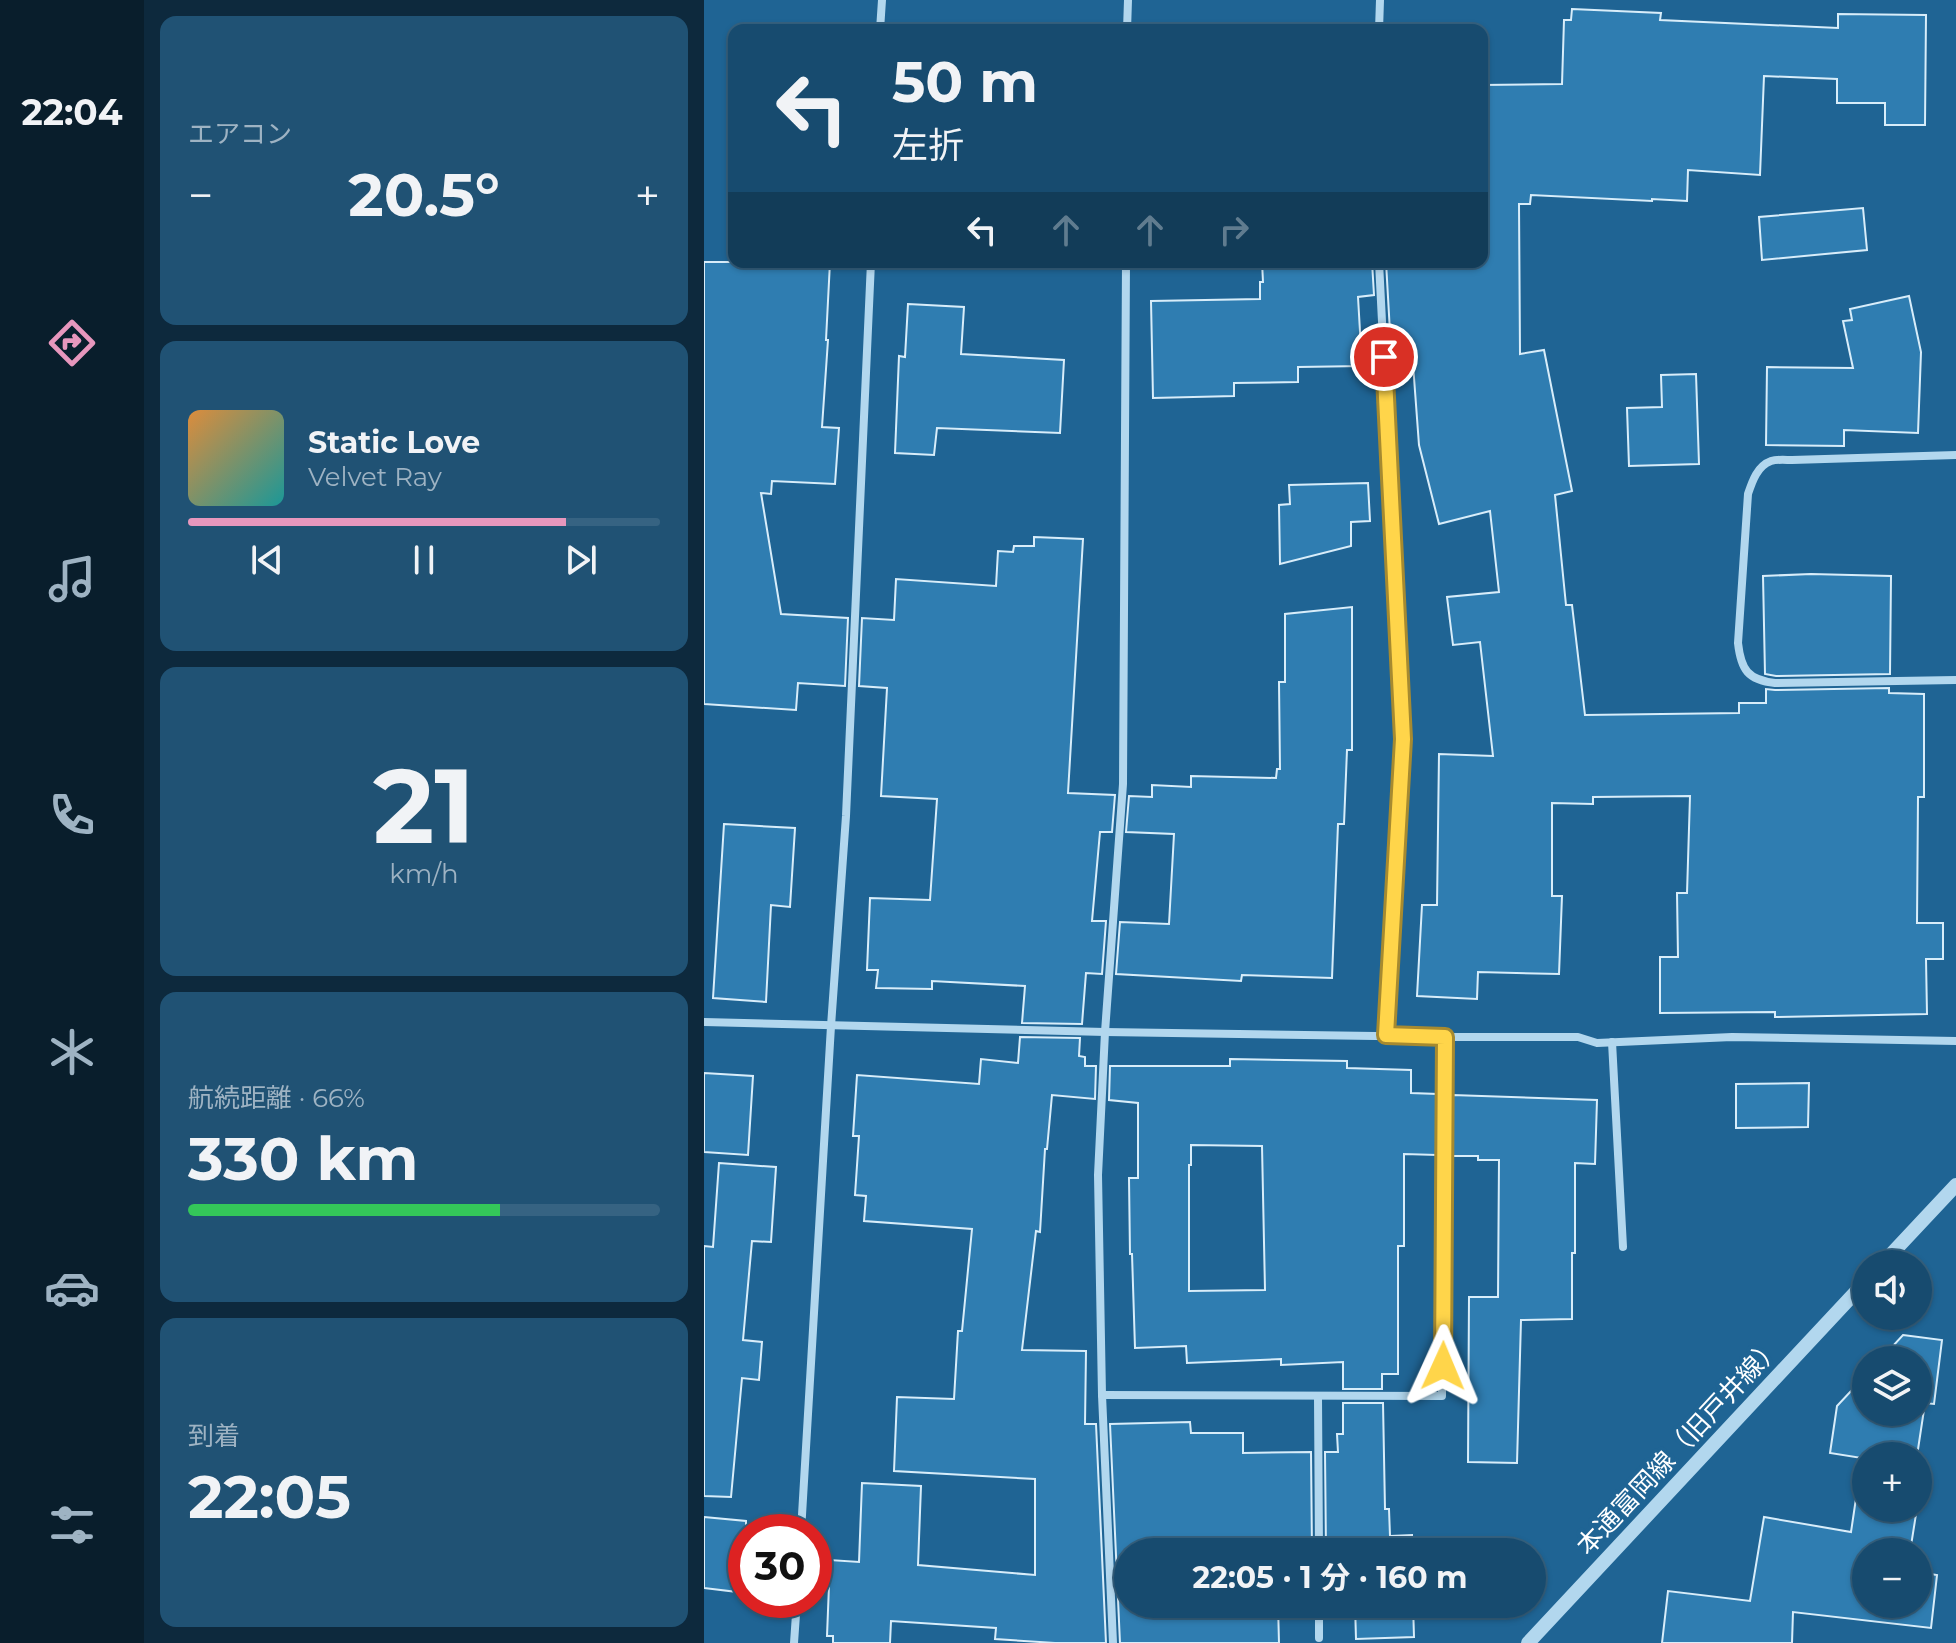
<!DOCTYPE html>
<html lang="ja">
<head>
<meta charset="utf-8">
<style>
  body { margin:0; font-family:Montserrat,"Noto Sans JP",sans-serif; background:#205274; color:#f1f3f6; height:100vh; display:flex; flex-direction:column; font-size:30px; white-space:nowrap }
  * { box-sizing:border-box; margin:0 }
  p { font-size:26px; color:#9eb3c3 }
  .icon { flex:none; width:44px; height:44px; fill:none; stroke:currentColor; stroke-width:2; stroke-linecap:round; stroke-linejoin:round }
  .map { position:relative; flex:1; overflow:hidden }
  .panel { display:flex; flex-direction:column; gap:16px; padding:16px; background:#0d293d; width:560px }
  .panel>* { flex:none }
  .hud { position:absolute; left:24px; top:24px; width:760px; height:244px; border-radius:16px; box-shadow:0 2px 6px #0004,0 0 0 2px #366382; background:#174b6f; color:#f1f3f6; overflow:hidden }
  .buttons { position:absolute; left:1148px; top:1250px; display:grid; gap:16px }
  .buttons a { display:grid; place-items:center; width:80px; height:80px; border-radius:50%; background:#174b6f; box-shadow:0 2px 6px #0004,0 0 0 2px #366382; font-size:40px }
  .speed { position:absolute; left:24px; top:1514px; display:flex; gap:16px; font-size:40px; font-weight:700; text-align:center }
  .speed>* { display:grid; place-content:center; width:104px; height:104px; border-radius:50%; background:#174b6f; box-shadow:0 2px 6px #0004,0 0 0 2px #366382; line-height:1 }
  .speed .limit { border:12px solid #d22; background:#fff; color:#111 }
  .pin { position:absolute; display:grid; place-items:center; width:68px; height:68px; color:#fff; margin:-34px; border:4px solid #fff; border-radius:50%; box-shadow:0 2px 8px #0007 }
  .me { position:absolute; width:88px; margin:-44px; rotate:1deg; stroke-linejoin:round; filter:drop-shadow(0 0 6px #0008) }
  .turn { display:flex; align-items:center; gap:28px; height:168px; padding:0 32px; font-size:36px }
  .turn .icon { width:104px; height:104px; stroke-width:2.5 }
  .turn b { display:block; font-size:56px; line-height:68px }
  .lanes { display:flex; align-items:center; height:76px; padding:0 32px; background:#0003; justify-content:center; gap:40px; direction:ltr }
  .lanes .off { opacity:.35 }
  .big { font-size:60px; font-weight:700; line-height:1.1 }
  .panel .widget { flex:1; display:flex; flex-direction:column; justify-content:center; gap:12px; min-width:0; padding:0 28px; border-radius:16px; background:#205274 }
  .panel .dial { align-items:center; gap:0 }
  .dial b { font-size:104px; line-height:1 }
  .song { display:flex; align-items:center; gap:24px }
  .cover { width:96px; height:96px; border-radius:12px; background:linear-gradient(135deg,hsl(30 70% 55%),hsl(180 70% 35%)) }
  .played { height:8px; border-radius:4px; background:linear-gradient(90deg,#e797bd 80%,#366382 80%) }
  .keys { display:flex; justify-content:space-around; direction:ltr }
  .heat { display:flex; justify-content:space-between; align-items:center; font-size:44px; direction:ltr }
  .charge { height:12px; border-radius:6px; background:linear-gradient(90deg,#34c759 66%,#366382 0) }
  .trip { position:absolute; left:410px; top:1538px; width:432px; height:80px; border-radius:40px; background:#174b6f; box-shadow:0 2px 6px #0004,0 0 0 2px #366382; font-weight:700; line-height:80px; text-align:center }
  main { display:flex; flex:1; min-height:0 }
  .menu { display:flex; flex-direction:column; width:144px; justify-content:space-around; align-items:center; background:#091e2c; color:#9eb3c3 }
  .menu .icon { width:56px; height:56px }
  .menu .current { color:#e797bd }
  .menu b { font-size:36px; color:#f1f3f6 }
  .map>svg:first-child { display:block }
  .building { fill:#2f7db1; stroke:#d8edfa; stroke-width:2; fill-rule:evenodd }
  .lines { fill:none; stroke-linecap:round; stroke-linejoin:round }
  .minor { stroke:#b2d7ee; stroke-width:8 }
  .tertiary { stroke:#b2d7ee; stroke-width:14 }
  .route-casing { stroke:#a68a30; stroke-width:20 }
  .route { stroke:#ffd54a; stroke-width:14 }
  .labels { text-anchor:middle; stroke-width:8; stroke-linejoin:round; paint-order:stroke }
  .street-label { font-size:26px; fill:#fff; stroke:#1f6494 }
</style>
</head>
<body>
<main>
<nav class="menu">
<b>22:04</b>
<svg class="icon current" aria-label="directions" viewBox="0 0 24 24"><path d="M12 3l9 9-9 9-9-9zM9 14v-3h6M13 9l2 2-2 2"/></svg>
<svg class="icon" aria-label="music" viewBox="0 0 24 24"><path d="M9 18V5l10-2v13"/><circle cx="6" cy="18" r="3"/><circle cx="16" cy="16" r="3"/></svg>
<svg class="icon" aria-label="phone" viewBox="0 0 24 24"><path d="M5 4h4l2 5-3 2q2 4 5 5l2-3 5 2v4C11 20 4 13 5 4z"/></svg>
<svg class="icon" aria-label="climate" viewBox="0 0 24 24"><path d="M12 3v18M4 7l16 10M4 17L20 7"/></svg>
<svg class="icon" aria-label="car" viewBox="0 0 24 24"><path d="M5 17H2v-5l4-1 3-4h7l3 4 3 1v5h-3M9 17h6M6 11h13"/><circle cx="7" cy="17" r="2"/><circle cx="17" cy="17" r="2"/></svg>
<svg class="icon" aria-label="filters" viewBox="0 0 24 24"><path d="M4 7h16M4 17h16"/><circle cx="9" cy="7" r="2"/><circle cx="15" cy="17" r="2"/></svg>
</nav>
<section class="panel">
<div class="widget"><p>エアコン</p>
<div class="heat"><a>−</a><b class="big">20.5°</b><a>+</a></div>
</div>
<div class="widget">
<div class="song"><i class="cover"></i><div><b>Static Love</b><p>Velvet Ray</p></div></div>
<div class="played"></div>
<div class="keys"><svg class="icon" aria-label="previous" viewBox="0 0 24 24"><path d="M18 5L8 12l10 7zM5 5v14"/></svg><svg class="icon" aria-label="pause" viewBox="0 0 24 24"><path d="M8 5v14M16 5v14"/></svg><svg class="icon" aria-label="next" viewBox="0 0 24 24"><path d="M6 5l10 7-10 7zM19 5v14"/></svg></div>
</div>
<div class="widget dial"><b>21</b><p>km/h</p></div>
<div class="widget"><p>航続距離 · 66%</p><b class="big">330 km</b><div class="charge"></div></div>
<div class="widget"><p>到着</p><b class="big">22:05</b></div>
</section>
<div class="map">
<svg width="1252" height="1643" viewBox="0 0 1252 1643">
  <rect width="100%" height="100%" fill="#1f6494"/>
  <g class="building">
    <path d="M 868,9 L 957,13 L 956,20 L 1134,28 L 1134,14 L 1222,15 L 1221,125 L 1181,125 L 1181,103 L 1133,103 L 1133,79 L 1060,76 L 1056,175 L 984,170 L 983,201 L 948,199 L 948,201 L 827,195 L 826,204 L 815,204 L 816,354 L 840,350 L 868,491 L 851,495 L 862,605 L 868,605 L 881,715 L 1035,713 L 1035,703 L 1062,703 L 1062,689 L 1071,690 L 1185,688 L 1185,693 L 1220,694 L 1220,797 L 1214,797 L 1213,923 L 1239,923 L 1239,959 L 1222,959 L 1223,1014 L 1071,1017 L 1071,1012 L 956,1013 L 956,957 L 974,957 L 973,893 L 983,893 L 986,796 L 889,797 L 889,804 L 848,803 L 848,896 L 858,896 L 855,974 L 774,972 L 773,999 L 713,996 L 718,905 L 733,905 L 735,754 L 789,756 L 776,642 L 749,645 L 743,597 L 795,592 L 786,511 L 735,524 L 715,445 L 709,364 L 694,365 L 686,332 L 682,262 L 778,262 L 778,85 L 858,84 L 860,20 L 867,20 Z"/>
    <path d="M 1159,208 L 1163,250 L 1058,260 L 1055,217 Z"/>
    <path d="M 0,262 L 126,262 L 122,340 L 124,340 L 118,427 L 135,428 L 131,484 L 68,481 L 67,494 L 57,493 L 77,614 L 144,618 L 141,686 L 94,683 L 92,710 L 0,704 Z"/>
    <path d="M 558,262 L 668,262 L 670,295 L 654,297 L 658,366 L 594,367 L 594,382 L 530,383 L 530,396 L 449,398 L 447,301 L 556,299 L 556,282 L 559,282 Z"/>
    <path d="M 1205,296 L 1217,352 L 1214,433 L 1140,430 L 1140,446 L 1062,445 L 1063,367 L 1149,368 L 1139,321 L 1148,320 L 1146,309 Z"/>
    <path d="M 204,304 L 260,307 L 257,354 L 360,360 L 356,433 L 233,428 L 230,455 L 191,453 L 195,356 L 201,357 Z"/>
    <path d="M 992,374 L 995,464 L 925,466 L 923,408 L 958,407 L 957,375 Z"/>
    <path d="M 664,483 L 666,521 L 647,522 L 647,546 L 576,564 L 575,505 L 586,504 L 585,485 Z"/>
    <path d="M 330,537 L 379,539 L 364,793 L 411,795 L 408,832 L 396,832 L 388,921 L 402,921 L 398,974 L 382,973 L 378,1024 L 318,1023 L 321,986 L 228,981 L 228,989 L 172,988 L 174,970 L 163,970 L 166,898 L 226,900 L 233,799 L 177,796 L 183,688 L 155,686 L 158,618 L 190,620 L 192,579 L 292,586 L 294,551 L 309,552 L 310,546 L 330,546 Z"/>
    <path d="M 1107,574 L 1187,576 L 1186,674 L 1072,676 L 1061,674 L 1059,576 Z"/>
    <path d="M 648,607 L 648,750 L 643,750 L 640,824 L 634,824 L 628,978 L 538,975 L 537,981 L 412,974 L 416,922 L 465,924 L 470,834 L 422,832 L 425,796 L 448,797 L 448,785 L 487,787 L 487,776 L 572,778 L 573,769 L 576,769 L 575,682 L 581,682 L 581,614 Z"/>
    <path d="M 20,824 L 91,828 L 86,907 L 67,905 L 62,1002 L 9,998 Z"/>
    <path d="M 316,1037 L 376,1038 L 375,1056 L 381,1057 L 381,1066 L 392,1066 L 391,1099 L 348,1095 L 343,1149 L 341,1149 L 336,1232 L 332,1231 L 318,1350 L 382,1351 L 381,1424 L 392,1424 L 402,1643 L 351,1643 L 291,1639 L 292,1628 L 187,1621 L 186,1643 L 129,1643 L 129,1636 L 123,1636 L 126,1560 L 155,1562 L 158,1483 L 217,1486 L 214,1565 L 331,1575 L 331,1479 L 190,1471 L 193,1397 L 250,1399 L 254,1331 L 258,1331 L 268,1229 L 160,1221 L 162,1196 L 151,1195 L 155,1136 L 149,1136 L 153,1075 L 275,1084 L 277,1059 L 314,1063 Z"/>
    <path d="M 526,1059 L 643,1061 L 643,1068 L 707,1070 L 707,1093 L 734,1094 L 733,1155 L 700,1154 L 700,1246 L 694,1246 L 694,1374 L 678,1374 L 678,1389 L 639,1389 L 639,1362 L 577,1365 L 577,1359 L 483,1363 L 482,1346 L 431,1348 L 428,1254 L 426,1254 L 425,1178 L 434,1178 L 434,1103 L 405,1100 L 406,1066 L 526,1066 ZM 487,1145 L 558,1146 L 561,1290 L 485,1291 L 485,1165 L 487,1165 Z"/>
    <path d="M 0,1073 L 49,1076 L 44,1155 L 0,1152 Z"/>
    <path d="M 1105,1083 L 1104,1127 L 1032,1128 L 1032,1084 Z"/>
    <path d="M 748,1095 L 893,1100 L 891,1164 L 871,1163 L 871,1253 L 868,1253 L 868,1319 L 817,1320 L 813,1463 L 764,1462 L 765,1297 L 794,1297 L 795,1160 L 774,1160 L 774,1156 L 747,1156 Z"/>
    <path d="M 15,1163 L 72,1167 L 67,1242 L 48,1241 L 39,1340 L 58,1342 L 55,1380 L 38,1378 L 27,1497 L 0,1496 L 0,1246 L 9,1247 Z"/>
    <path d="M 1199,1335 L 1238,1340 L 1230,1404 L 1221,1403 L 1213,1456 L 1162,1456 L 1162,1508 L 1213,1508 L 1206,1552 L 1162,1552 L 1162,1604 L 1214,1604 L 1214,1572 L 1233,1575 L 1227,1628 L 1089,1612 L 1088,1643 L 958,1643 L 964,1591 L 1046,1601 L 1060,1517 L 1147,1532 L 1158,1458 L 1126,1453 L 1133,1406 L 1162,1375 L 1162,1412 L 1214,1412 L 1214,1360 L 1176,1360 Z"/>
    <path d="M 639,1403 L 679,1403 L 681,1509 L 685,1509 L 686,1536 L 708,1535 L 708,1552 L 622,1552 L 621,1452 L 634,1452 L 633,1434 L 639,1434 Z"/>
    <path d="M 486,1422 L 487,1433 L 539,1433 L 539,1453 L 607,1452 L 608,1552 L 424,1552 L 424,1604 L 574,1604 L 575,1643 L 416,1643 L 406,1424 Z"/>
    <path d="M 0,1517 L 42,1521 L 42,1593 L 0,1588 Z"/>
    <path d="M 651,1604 L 709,1604 L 710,1637 L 652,1639 Z"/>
  </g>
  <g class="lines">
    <g class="minor">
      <path d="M 176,30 L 178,0"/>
      <path d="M 423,30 L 424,0"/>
      <path d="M 675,30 L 676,0"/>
      <path d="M 675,262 L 699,739 L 682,1035"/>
      <path d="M 1252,455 L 1088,460 C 1082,460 1073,459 1067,461 C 1053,466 1048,482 1044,494 L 1034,643 C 1037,670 1044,680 1071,683 L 1252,680"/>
      <path d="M 0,1022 L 401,1032 L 741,1037 L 874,1037 L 893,1043 L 1028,1037 L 1252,1041"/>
      <path d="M 908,1042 L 919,1247"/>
      <path d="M 398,1395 L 738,1396 L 741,1037"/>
      <path d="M 614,1397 L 615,1552"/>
      <path d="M 97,1532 L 127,1026 L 142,816 L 167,262"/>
      <path d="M 615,1604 L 615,1638"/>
      <path d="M 90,1643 L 93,1600"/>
      <path d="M 409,1643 L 398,1395 L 394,1175 L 401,1032 L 419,784 L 422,262"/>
    </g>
    <g class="tertiary">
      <path d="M 1178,1264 L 1252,1185"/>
      <path d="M 824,1643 L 1162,1281"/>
    </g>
  </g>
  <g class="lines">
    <defs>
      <path id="route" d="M 680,357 L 699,739 L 682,1035 L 741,1037 L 739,1366"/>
    </defs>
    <use href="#route" class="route-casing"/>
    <use href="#route" class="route"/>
  </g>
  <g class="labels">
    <g class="street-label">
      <text transform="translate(975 1446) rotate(-47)" y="9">本通富岡線（旧戸井線）</text>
    </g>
  </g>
</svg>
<div class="buttons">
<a><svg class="icon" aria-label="sound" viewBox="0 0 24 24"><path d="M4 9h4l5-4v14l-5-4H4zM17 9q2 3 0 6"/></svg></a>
<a><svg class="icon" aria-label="layers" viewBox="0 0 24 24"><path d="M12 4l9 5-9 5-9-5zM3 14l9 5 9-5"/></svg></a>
<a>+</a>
<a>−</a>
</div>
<div class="speed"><div class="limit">30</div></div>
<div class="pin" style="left:680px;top:357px;background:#d93025"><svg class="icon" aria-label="arrive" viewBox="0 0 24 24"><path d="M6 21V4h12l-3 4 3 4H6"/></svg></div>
<svg class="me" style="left:739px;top:1366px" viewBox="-20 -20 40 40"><path d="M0-17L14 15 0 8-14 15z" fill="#ffd54a" stroke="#fff" stroke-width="4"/></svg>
<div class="trip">22:05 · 1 分 · 160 m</div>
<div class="hud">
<div class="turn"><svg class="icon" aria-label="left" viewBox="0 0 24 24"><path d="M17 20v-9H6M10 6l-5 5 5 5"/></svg><div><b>50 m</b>左折</div></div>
<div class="lanes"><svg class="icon" aria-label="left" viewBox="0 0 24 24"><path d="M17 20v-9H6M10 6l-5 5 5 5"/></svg><svg class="icon off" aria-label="ahead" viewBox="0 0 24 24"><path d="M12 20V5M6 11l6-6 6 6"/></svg><svg class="icon off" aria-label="ahead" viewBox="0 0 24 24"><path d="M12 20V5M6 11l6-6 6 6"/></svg><svg class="icon off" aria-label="right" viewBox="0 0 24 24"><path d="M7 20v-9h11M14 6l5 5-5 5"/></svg></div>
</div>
</div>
</main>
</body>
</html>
